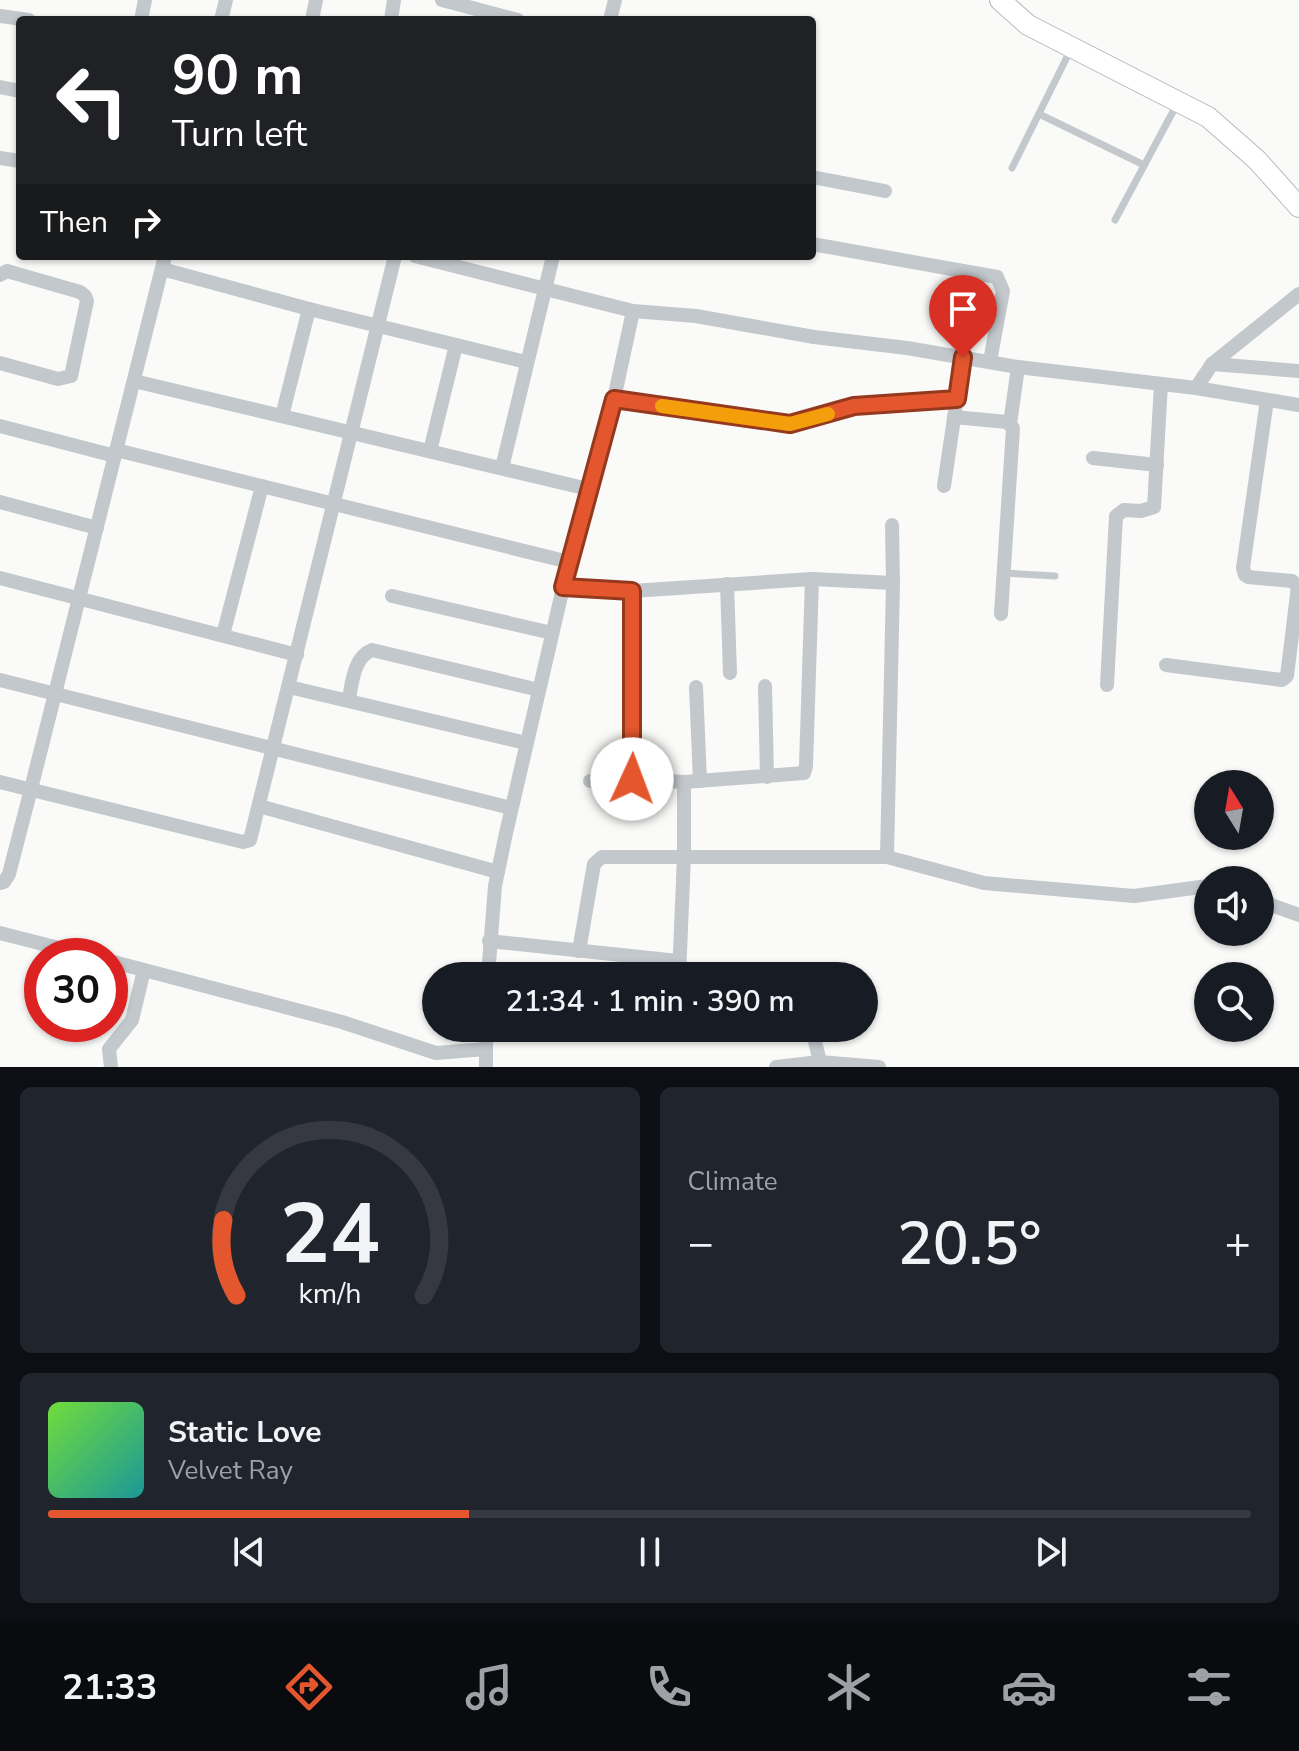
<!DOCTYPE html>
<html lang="en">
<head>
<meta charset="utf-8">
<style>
  body { margin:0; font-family:"Nunito Sans",sans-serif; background:#20242c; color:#f1f3f6; height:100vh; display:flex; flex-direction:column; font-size:30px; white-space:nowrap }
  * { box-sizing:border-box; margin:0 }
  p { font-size:26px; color:#9ea1a6 }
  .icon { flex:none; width:44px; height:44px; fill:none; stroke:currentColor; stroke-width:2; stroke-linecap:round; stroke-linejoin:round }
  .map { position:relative; height:1067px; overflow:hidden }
  .panel { display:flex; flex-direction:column; gap:20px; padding:20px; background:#0d0f14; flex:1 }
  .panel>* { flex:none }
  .guide { position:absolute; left:16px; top:16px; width:800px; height:244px; border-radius:8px; box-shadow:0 2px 6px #0004; background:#202124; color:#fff; overflow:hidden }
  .needle { width:52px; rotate:349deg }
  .fabs { position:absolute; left:1194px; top:770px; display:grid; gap:16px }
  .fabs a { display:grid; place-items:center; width:80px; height:80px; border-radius:50%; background:#171b24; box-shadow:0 2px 6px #0004; font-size:40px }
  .speed { position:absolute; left:24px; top:938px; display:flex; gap:16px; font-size:40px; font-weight:700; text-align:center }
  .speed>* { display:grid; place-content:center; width:104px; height:104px; border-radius:50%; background:#171b24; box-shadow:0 2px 6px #0004; line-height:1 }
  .speed .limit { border:12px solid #d22; background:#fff; color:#111 }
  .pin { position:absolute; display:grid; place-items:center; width:68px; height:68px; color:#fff; margin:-82px -34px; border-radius:50% 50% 50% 0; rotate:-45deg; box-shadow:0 0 8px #0007 }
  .pin .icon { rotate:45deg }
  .me { position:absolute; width:88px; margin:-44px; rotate:2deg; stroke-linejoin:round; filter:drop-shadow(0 0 6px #0008) }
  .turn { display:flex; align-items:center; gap:28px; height:168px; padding:0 24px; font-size:36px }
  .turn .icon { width:104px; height:104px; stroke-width:2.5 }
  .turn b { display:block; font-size:56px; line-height:68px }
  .then { display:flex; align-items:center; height:76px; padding:0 24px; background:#0003; gap:16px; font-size:30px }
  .big { font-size:60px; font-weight:600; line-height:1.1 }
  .panel .widget { flex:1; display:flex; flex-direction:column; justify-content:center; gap:12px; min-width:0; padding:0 28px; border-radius:12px; background:#20242c }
  .panel .dial { align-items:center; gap:0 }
  .dial svg { height:208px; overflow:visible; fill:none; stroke:#363941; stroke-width:7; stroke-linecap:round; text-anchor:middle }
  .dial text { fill:#f1f3f6; stroke:none }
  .song { display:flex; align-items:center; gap:24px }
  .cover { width:96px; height:96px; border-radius:12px; background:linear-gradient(135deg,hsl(100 70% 55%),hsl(180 70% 35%)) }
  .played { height:8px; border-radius:4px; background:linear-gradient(90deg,#e4572e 35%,#363941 35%) }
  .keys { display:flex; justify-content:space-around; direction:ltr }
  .heat { display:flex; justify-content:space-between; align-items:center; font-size:44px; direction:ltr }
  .panel .tiles { flex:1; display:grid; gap:20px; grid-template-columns:1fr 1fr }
  .widget:last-child { grid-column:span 2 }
  .trip { position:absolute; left:422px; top:962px; width:456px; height:80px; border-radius:40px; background:#171b24; box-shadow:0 2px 6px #0004; font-weight:600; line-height:80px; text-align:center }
  .tabs { display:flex; height:128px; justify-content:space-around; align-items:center; background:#090b0e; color:#9ea1a6 }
  .tabs .icon { width:56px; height:56px }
  .tabs .active { color:#e4572e }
  .tabs b { font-size:36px; color:#f1f3f6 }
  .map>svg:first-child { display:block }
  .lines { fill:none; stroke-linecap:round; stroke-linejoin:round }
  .secondary-casing { stroke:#b3babf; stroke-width:22 }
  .lane { stroke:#c3c8cc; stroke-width:7 }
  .street { stroke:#c3c8cc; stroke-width:14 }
  .secondary { stroke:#fff; stroke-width:20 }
  .route-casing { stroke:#94391e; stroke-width:20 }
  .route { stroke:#e4572e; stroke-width:14 }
  .slow { stroke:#f59e0b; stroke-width:14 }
</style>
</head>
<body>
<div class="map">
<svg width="1299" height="1067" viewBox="0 0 1299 1067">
  <rect width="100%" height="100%" fill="#fafaf8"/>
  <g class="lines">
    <defs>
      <path id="secondary" d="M 1000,0 L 1028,25 L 1208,117 L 1257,160 L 1299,207"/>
    </defs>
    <use href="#secondary" class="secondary-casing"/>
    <g class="lane">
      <path d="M 1039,114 L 1144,165"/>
      <path d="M 1012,168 L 1071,49"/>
      <path d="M 1115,220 L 1177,104"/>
      <path d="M 1004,573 L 1055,576"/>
    </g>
    <g class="street">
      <path d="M 442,0 L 518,20"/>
      <path d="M 0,16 L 29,20"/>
      <path d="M 141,20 L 145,0"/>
      <path d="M 221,20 L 226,0"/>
      <path d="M 312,20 L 316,0"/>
      <path d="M 391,20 L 394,0"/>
      <path d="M 610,20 L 615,0"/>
      <path d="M 0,87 L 20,91"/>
      <path d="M 0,158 L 20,161"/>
      <path d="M 812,177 L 885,191"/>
      <path d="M 812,244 L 997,277 L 1003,291 L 990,361"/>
      <path d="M 415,256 L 633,311 L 696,316 L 814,337 L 907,348 L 1018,367 L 1196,388 L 1299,405"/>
      <path d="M 162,269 L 309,309 L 526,362"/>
      <path d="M 0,275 L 7,271 L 80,292 L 85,296 L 87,301 L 71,376 L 58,379 L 0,363"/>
      <path d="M 1212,364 L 1299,371"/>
      <path d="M 134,381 L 588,489"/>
      <path d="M 1196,388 L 1212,364 L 1299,294"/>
      <path d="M 614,399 L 790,424 L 854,406 L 957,399"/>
      <path d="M 282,416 L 309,309"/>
      <path d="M 954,417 L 1007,422 L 1013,428 L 1001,614"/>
      <path d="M 1010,424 L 1018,367"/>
      <path d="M 0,426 L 115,456"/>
      <path d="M 116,450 L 569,562"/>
      <path d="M 430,451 L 456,345"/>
      <path d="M 1093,458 L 1157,465"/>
      <path d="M 502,468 L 553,256"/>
      <path d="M 944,486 L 963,357"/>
      <path d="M 0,502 L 97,528"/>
      <path d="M 0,578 L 297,655"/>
      <path d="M 727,584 L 730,673"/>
      <path d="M 563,587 L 632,591 L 812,579 L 893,583"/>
      <path d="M 632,591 L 632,779"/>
      <path d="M 392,596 L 552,633"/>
      <path d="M 223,635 L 262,486"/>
      <path d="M 1166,665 L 1282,680 L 1287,676 L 1298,586 L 1292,581 L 1248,577 L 1245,575 L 1243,568 L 1267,400"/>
      <path d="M 0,680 L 511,808"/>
      <path d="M 1107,685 L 1116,516 L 1124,510 L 1141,511 L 1154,507 L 1161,384"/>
      <path d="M 765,686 L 767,777"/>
      <path d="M 289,687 L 526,743"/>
      <path d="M 696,687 L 700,781"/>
      <path d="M 349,699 C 352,682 354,657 372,650 L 539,690"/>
      <path d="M 590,781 L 632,779 L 684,782 L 804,773 L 806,766 L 812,579"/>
      <path d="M 0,782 L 243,842 L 250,840 L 395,256"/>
      <path d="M 259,806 L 498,872"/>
      <path d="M 887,857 L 893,583 L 892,525"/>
      <path d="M 0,883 L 4,882 L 9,874 L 31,789 L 165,256"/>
      <path d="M 1260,901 L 1299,915"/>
      <path d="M 0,933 L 90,956"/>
      <path d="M 489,941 L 678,961"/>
      <path d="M 579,951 L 594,864 L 602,857 L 887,857 L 984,883 L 1134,896 L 1208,886"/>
      <path d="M 110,961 L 342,1022 L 436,1053 L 486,1049"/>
      <path d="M 488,976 L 495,886 L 506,833 L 569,562 L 614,399 L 633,311"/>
      <path d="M 679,976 L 684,856 L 684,782"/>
      <path d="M 808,1028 L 812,1029 L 820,1062"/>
      <path d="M 111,1067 L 109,1049 L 132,1020 L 144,970"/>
      <path d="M 486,1067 L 486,1028"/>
      <path d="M 776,1067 L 820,1062 L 879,1067"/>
    </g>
    <use href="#secondary" class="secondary"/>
  </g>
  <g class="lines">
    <defs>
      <path id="route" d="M 632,779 L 632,591 L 563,587 L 614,399 L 790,424 L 854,406 L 957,399 L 963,357"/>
    </defs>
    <use href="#route" class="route-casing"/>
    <use href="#route" class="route"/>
    <path class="slow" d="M 662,406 L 790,424 L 828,414"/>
  </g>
</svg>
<div class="fabs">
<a><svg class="needle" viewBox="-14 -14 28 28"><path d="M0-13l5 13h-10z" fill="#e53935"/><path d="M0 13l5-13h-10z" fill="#9ea1a6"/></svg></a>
<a><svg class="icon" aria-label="sound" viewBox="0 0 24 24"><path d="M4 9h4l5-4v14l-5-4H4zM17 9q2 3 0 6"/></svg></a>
<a><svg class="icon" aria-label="search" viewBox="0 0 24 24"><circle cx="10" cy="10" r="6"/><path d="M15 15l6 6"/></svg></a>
</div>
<div class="speed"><div class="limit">30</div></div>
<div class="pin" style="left:963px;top:357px;background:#d93025"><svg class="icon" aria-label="arrive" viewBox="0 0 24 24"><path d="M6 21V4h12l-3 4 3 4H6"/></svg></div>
<svg class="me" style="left:632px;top:779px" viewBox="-20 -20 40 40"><circle r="19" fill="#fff"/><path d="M0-13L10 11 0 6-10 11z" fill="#e4572e"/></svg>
<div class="trip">21:34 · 1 min · 390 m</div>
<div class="guide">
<div class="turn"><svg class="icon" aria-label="left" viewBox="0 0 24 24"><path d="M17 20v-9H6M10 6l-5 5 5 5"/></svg><div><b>90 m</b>Turn left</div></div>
<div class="then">Then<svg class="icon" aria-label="right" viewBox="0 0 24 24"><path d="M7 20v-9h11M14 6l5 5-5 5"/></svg></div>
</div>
</div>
<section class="panel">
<div class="tiles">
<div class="widget dial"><svg viewBox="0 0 100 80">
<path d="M14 69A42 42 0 1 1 86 69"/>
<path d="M14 69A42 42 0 0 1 9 40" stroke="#e4572e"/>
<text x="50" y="56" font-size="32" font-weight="700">24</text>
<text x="50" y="72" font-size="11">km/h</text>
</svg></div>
<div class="widget"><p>Climate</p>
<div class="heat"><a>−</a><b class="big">20.5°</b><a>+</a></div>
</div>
<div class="widget">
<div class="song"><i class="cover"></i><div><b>Static Love</b><p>Velvet Ray</p></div></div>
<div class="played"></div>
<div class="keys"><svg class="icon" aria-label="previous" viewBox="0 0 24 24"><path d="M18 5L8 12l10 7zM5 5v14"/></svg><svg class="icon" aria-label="pause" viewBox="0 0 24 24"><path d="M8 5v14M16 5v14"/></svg><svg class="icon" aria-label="next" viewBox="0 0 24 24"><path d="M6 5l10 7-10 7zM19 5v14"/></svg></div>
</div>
</div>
</section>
<nav class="tabs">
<b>21:33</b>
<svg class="icon active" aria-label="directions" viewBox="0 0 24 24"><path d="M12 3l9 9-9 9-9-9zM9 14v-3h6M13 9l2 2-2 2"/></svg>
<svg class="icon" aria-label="music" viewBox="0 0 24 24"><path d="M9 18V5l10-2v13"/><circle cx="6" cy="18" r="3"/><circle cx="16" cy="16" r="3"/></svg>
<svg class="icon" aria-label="phone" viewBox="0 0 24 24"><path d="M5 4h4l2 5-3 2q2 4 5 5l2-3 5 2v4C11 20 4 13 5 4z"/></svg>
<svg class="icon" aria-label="climate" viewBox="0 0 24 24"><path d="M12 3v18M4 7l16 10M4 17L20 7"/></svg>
<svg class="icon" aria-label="car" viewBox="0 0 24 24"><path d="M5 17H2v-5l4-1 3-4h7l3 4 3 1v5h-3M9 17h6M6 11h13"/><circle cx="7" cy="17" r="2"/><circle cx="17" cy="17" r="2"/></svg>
<svg class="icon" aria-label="filters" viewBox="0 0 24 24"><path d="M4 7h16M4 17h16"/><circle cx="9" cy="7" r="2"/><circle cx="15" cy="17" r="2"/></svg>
</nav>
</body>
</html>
